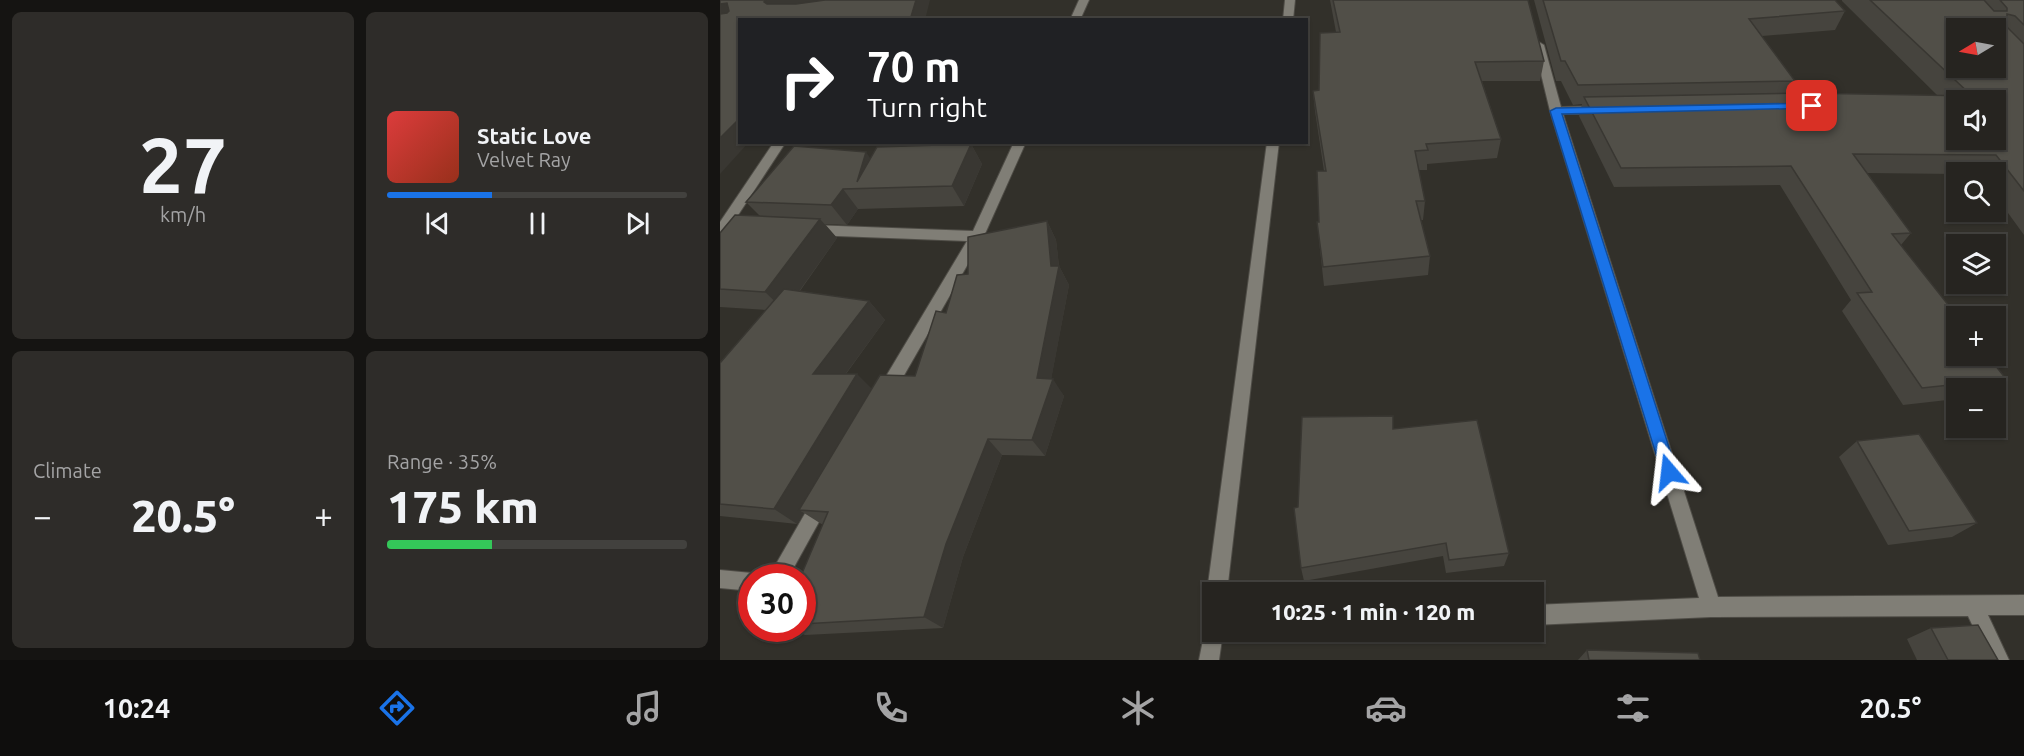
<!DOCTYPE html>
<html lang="en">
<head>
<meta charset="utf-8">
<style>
  body { margin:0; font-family:Ubuntu,sans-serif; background:#2e2c29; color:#f1f3f6; height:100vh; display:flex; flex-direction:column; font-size:22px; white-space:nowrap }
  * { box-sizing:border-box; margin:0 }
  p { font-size:20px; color:#a4a4a5 }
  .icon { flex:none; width:33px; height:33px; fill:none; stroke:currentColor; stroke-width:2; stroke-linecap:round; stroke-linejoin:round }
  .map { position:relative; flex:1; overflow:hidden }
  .panel { display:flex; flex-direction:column; gap:12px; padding:12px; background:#151412; width:720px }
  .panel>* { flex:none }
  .banner { position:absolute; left:18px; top:18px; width:570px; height:126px; border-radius:0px; box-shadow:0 2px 4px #0004,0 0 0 2px #42413e; background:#202124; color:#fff; overflow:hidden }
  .needle { width:39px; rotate:260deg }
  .tools { position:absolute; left:1226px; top:18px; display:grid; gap:12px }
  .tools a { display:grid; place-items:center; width:60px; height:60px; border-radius:0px; background:#262420; box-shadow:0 2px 4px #0004,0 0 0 2px #42413e; font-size:30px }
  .speed { position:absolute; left:18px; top:564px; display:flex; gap:12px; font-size:30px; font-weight:700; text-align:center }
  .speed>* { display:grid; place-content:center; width:78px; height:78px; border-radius:50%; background:#262420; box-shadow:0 2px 4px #0004,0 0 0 2px #42413e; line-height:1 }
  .speed .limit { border:9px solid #d22; background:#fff; color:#111 }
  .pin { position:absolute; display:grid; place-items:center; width:51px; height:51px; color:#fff; margin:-26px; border-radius:12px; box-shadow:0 3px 9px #0006 }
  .me { position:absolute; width:66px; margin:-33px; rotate:343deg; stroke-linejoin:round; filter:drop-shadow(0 0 4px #0008) }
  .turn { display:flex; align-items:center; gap:21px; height:126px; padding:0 30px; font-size:27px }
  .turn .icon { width:78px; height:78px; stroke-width:2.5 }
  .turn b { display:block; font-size:42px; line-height:51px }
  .big { font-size:45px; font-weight:800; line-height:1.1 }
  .panel .card { flex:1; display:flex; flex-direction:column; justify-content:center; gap:9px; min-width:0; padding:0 21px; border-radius:9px; background:#2e2c29 }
  .panel .dial { align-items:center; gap:0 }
  .dial b { font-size:78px; line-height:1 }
  .song { display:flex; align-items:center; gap:18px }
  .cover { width:72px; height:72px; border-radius:9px; background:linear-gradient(135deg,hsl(0 70% 55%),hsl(10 70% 35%)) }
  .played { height:6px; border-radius:3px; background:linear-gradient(90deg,#1a73e8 35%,#42413e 35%) }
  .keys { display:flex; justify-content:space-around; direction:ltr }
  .heat { display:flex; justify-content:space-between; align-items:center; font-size:33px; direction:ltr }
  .charge { height:9px; border-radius:4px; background:linear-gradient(90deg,#34c759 35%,#42413e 0) }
  .panel .tiles { flex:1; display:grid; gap:12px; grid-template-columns:repeat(2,1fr) }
  .trip { position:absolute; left:482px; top:582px; width:342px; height:60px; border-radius:0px; background:#262420; box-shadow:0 2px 4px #0004,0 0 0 2px #42413e; font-weight:800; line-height:60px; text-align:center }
  .tabs { display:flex; height:96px; justify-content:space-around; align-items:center; background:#0f0e0d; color:#a4a4a5 }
  .tabs .icon { width:42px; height:42px }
  .tabs .on { color:#1a73e8 }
  .tabs b { font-size:27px; color:#f1f3f6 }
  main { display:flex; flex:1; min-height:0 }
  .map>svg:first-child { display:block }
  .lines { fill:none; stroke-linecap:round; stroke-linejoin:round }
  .minor-casing { stroke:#4e4c46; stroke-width:2 }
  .minor { fill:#807e76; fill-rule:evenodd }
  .wall { fill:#46443e }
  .shaded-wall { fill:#393732 }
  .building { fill:#514f48; stroke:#393732; stroke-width:1.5; fill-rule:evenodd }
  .route { fill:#1a73e8; stroke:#114b97; stroke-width:1.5 }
</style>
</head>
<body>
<main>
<section class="panel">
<div class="tiles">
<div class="card dial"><b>27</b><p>km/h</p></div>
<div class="card">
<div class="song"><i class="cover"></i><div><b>Static Love</b><p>Velvet Ray</p></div></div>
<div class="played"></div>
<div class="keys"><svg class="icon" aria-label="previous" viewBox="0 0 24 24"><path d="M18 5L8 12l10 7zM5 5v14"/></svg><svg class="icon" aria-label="pause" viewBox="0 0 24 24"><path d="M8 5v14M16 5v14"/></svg><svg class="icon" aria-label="next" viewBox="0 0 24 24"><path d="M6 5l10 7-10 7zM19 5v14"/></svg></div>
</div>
<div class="card"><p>Climate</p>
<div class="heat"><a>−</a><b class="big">20.5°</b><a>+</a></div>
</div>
<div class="card"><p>Range · 35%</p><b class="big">175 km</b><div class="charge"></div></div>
</div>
</section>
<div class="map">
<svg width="1304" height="660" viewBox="0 0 1304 660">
  <rect width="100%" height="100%" fill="#32302a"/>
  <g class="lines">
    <defs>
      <g id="minor">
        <path d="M 359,0 L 369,0 L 360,20 L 350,20 Z"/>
        <path d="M 565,0 L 575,0 L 573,20 L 563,20 Z"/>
        <path d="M 819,42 L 824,45 L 841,107 L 881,106 L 887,110 L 881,114 L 843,114 L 998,597 L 1304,595 L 1304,615 L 1268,615 L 1289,660 L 1269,660 L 1248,616 L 991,617 L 813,625 L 813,605 L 979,598 L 830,111 L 814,45 Z"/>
        <path d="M 54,142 L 66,142 L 5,235 L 0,237 L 0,222 Z"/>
        <path d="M 294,142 L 306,142 L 264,236 L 171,398 L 165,400 L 159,398 L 157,393 L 159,388 L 247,241 L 91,235 L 84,230 L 91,225 L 253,231 Z"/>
        <path d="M 547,142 L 559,142 L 507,592 L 492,592 L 492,599 L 487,592 Z"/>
        <path d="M 101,494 L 107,496 L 110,502 L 68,578 L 48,578 L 95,496 Z"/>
        <path d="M 0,570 L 32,573 L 40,578 L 32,578 L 32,591 L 0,588 Z"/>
        <path d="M 492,623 L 492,632 L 503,632 L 499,660 L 479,660 L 486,625 Z"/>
      </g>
    </defs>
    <use href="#minor" class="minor-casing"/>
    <use href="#minor" class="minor"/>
  </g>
  <g class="wall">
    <path d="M 610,0 L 808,0 L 824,61 L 820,81 L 762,81 L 781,139 L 777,158 L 707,164 L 707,170 L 699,170 L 705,201 L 703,220 L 701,220 L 710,256 L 708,275 L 604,286 L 597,222 L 599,222 L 604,171 L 595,111 L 593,91 L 599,90 L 616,32 Z"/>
    <path d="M 814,0 L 1115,0 L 1125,11 L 1115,30 L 1042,36 L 1075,81 L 1068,94 L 1217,95 L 1122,1 L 1122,0 L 1304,0 L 1304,235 L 1275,195 L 1275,172 L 1236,172 L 1236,174 L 1147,173 L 1191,233 L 1181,245 L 1286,379 L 1273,388 L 1236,388 L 1236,399 L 1183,405 L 1122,311 L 1131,300 L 1060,185 L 894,187 L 859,116 L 862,104 L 853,105 L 841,81 L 836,81 Z"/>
    <path d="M 251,144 L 262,164 L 244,206 L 138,209 L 127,225 L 105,224 L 117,238 L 80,291 L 149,301 L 165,320 L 126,374 L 152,389 L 195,376 L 226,313 L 248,274 L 327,221 L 336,240 L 339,266 L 349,285 L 331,379 L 344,396 L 325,456 L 282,455 L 243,557 L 223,628 L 85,635 L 69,628 L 82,628 L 82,578 L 103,525 L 84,513 L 77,524 L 0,516 L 0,363 L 46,310 L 0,307 L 0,233 L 40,216 L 26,202 L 151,158 Z"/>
    <path d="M 673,429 L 789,553 L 784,566 L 726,573 L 723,556 L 584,581 L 581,568 L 578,507 Z"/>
    <path d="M 1137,441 L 1257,523 L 1232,537 L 1168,545 L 1119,457 Z"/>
    <path d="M 1211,628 L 1278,660 L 1197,660 L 1187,639 Z"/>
    <path d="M 867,650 L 980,660 L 858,660 Z"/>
  </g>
  <g class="shaded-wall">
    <path d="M 46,0 L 163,0 L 59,18 L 44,2 Z"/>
    <path d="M 196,0 L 210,0 L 205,20 L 190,20 Z"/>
    <path d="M 7,3 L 20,21 L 0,23 L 0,4 Z"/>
    <path d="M 20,118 L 20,142 L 29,142 L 0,174 L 0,138 Z"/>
    <path d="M 251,144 L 262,164 L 244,206 L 232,186 Z"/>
    <path d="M 146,152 L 160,172 L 137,182 Z"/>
    <path d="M 123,189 L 138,209 L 127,225 L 111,205 Z"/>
    <path d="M 100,219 L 117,238 L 65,311 L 45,292 Z"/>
    <path d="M 327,221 L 336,240 L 339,266 L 349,285 L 329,391 L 333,379 L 344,396 L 325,456 L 312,440 L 317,378 L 331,266 Z"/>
    <path d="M 149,301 L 165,320 L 113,391 L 93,374 Z"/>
    <path d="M 137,374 L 155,392 L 79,510 L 84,513 L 77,524 L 54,509 Z"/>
    <path d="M 268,439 L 282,455 L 243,557 L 223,628 L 204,617 L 226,544 Z"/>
  </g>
  <g class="building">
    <path d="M 0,0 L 46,0 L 44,2 L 47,4 L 76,4 L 105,0 L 196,0 L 190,20 L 20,20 L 20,118 L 0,138 L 0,14 L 7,13 L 9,11 L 7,3 L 0,4 Z"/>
    <path d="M 613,0 L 808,0 L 824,61 L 755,62 L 781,139 L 706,144 L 708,150 L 695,151 L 705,201 L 696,201 L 710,256 L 603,267 L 597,222 L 599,222 L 597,171 L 606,171 L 593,91 L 599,90 L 600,33 L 620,32 Z"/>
    <path d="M 823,0 L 1115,0 L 1125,11 L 1029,19 L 1075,81 L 858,85 L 845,61 L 841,61 Z"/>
    <path d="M 1150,0 L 1264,0 L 1274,11 L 1287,11 L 1287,8 L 1280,0 L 1304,0 L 1304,25 L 1295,16 L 1287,14 L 1287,27 L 1304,44 L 1304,191 L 1276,155 L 1133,154 L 1191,233 L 1172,234 L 1237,316 L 1236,316 L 1236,356 L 1268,356 L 1286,379 L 1202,388 L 1137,293 L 1152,292 L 1071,166 L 901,168 L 864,97 L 1084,93 L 1252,96 ZM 1236,28 L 1275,28 L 1275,68 L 1236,68 ZM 1236,100 L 1275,100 L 1275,140 L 1236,140 Z"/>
    <path d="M 251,144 L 232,186 L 123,189 L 111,205 L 26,202 L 74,146 L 146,152 L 137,182 L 157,147 Z"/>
    <path d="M 15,215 L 100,219 L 45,292 L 0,289 L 0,233 Z"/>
    <path d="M 327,221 L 331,266 L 339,266 L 317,378 L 333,379 L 312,440 L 268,439 L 226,544 L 204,617 L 82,624 L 82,578 L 80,578 L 108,512 L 79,510 L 160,375 L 195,376 L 216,311 L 226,313 L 237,275 L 248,274 L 248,237 Z"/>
    <path d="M 64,289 L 149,301 L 93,374 L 137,374 L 54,509 L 0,504 L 0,363 Z"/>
    <path d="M 673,416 L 673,429 L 757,420 L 789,553 L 729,560 L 726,543 L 581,568 L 574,508 L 578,507 L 582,417 Z"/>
    <path d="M 1199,434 L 1257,523 L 1189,531 L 1137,441 Z"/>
    <path d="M 1258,625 L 1278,660 L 1228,660 L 1211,628 Z"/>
    <path d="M 867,650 L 978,653 L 980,660 L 869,660 Z"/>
  </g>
  <path class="route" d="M 1092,103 L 1098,106 L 1096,108 L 842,114 L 957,472 L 954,477 L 949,479 L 943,477 L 830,111 L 836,108 Z"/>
</svg>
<div class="tools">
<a><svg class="needle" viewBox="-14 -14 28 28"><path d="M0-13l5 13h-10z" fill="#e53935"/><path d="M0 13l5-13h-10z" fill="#a4a4a5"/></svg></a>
<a><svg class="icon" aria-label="sound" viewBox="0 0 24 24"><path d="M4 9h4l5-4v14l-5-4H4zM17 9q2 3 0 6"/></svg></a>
<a><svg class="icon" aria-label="search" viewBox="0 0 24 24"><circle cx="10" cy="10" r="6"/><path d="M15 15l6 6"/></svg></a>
<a><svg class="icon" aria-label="layers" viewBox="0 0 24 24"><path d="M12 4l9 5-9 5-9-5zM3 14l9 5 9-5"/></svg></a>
<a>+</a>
<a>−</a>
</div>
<div class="speed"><div class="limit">30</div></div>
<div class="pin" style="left:1092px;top:106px;background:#d93025"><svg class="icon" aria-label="arrive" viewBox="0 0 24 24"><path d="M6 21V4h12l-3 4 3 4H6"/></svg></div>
<svg class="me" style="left:949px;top:472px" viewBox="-20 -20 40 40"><path d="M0-17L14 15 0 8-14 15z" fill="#1a73e8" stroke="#fff" stroke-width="4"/></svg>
<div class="trip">10:25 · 1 min · 120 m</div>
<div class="banner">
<div class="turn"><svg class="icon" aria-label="right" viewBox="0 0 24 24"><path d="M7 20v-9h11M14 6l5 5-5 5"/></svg><div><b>70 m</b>Turn right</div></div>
</div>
</div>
</main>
<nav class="tabs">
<b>10:24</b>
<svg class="icon on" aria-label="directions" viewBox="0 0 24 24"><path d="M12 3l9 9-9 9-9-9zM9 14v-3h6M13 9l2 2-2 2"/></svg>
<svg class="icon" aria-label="music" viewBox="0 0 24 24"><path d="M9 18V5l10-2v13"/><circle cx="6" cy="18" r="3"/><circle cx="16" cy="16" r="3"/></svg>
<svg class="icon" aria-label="phone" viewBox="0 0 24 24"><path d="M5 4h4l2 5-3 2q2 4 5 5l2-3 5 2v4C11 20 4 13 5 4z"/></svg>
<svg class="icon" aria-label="climate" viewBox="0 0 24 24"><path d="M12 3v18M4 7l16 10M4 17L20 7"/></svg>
<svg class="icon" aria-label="car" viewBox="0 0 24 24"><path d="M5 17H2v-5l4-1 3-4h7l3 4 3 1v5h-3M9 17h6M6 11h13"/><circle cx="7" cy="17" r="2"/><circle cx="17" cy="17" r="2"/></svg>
<svg class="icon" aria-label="filters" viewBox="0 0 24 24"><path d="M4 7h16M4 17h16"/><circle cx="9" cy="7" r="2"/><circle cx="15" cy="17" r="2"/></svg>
<b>20.5°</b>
</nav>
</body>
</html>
